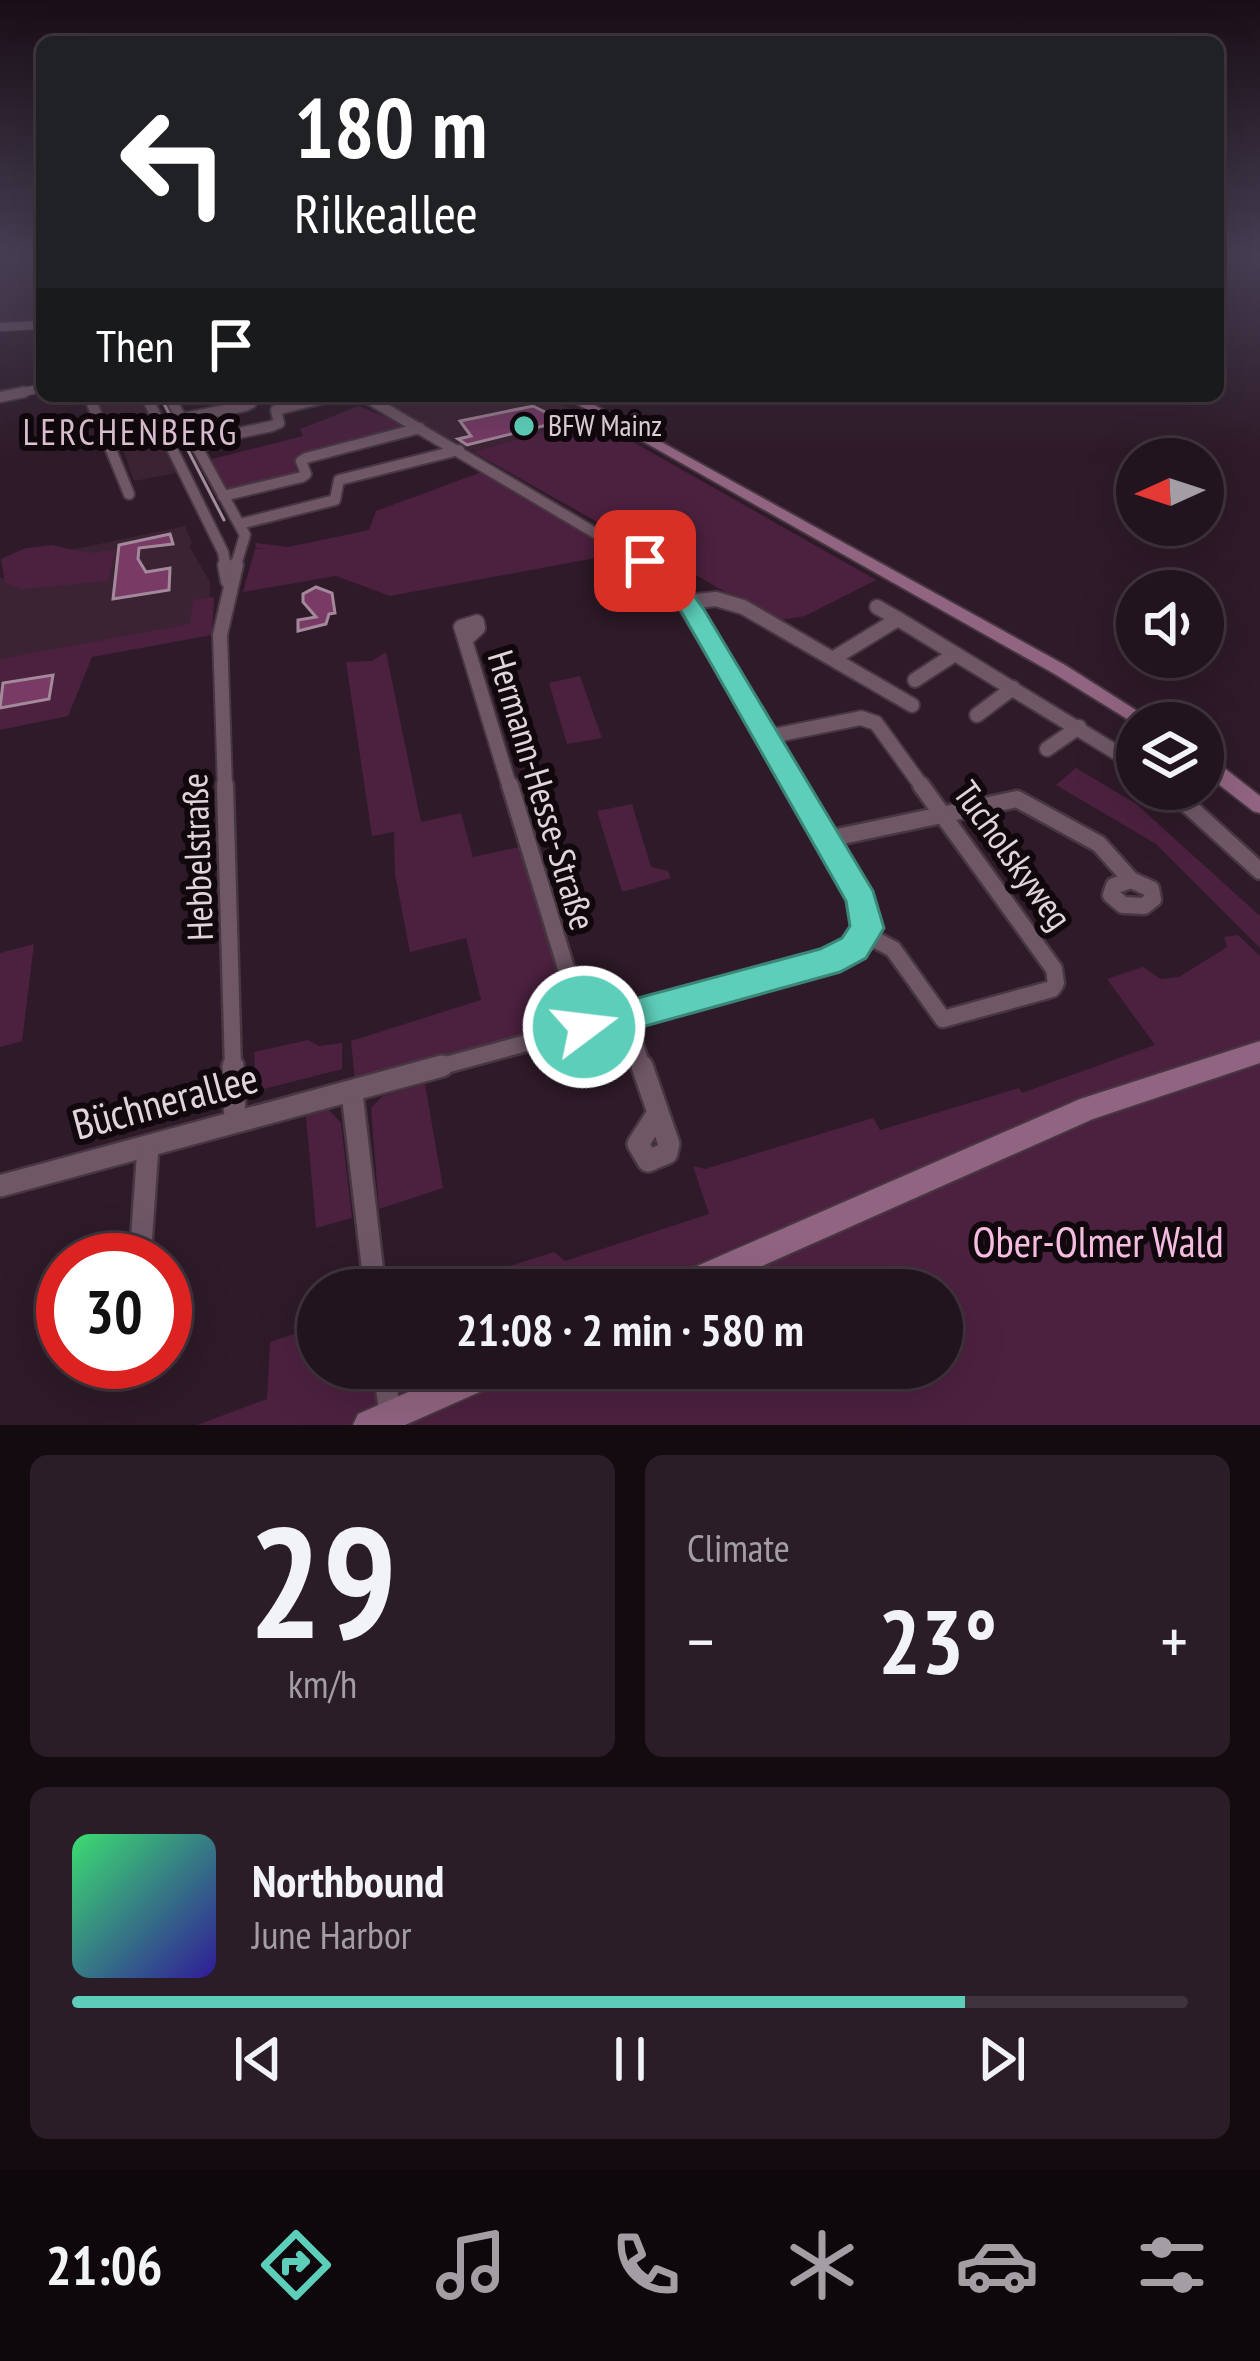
<!DOCTYPE html>
<html lang="en">
<head>
<meta charset="utf-8">
<style>
  body { margin:0; font-family:"PT Sans Narrow",sans-serif; background:#2a1d27; color:#f1f3f6; height:100vh; display:flex; flex-direction:column; font-size:45px; white-space:nowrap }
  * { box-sizing:border-box; margin:0 }
  p { font-size:39px; color:#a29ea4 }
  .icon { flex:none; width:66px; height:66px; fill:none; stroke:currentColor; stroke-width:2; stroke-linecap:round; stroke-linejoin:round }
  .map { position:relative; height:1425px; overflow:hidden }
  .panel { display:flex; flex-direction:column; gap:30px; padding:30px; background:#130b10; flex:1 }
  .panel>* { flex:none }
  .top-card { position:absolute; left:36px; top:36px; width:1188px; height:366px; border-radius:18px; box-shadow:0 12px 48px #0002,0 0 0 3px #3f333c; background:#202124; color:#fff; overflow:hidden }
  .needle { width:78px; rotate:267deg }
  .controls { position:absolute; left:1116px; top:438px; display:grid; gap:24px }
  .controls a { display:grid; place-items:center; width:108px; height:108px; border-radius:50%; background:#22141e; box-shadow:0 12px 48px #0002,0 0 0 3px #3f333c; font-size:60px }
  .speed { position:absolute; left:36px; top:1233px; display:flex; gap:24px; font-size:60px; font-weight:700; text-align:center }
  .speed>* { display:grid; place-content:center; width:156px; height:156px; border-radius:50%; background:#22141e; box-shadow:0 12px 48px #0002,0 0 0 3px #3f333c; line-height:1 }
  .speed .limit { border:18px solid #d22; background:#fff; color:#111 }
  .pin { position:absolute; display:grid; place-items:center; width:102px; height:102px; color:#fff; margin:-51px; border-radius:24px; box-shadow:0 6px 18px #0006 }
  .me { position:absolute; width:132px; margin:-66px; rotate:75deg; stroke-linejoin:round; filter:drop-shadow(0 0 9px #0008) }
  .turn { display:flex; align-items:center; gap:42px; height:252px; padding:0 60px; font-size:54px }
  .turn .icon { width:156px; height:156px; stroke-width:2.5 }
  .turn b { display:block; font-size:84px; line-height:102px }
  .then { display:flex; align-items:center; height:114px; padding:0 60px; background:#0003; gap:24px; font-size:45px }
  .big { font-size:90px; font-weight:700; line-height:1.1 }
  .panel .tile { flex:1; display:flex; flex-direction:column; justify-content:center; gap:18px; min-width:0; padding:0 42px; border-radius:18px; background:#2a1d27 }
  .panel .dial { align-items:center; gap:0 }
  .dial b { font-size:156px; line-height:1 }
  .song { display:flex; align-items:center; gap:36px }
  .cover { width:144px; height:144px; border-radius:18px; background:linear-gradient(135deg,hsl(140 70% 55%),hsl(250 70% 35%)) }
  .played { height:12px; border-radius:6px; background:linear-gradient(90deg,#5dceb9 80%,#3f333c 80%) }
  .keys { display:flex; justify-content:space-around; direction:ltr }
  .heat { display:flex; justify-content:space-between; align-items:center; font-size:66px; direction:ltr }
  .panel .tiles { flex:1; display:grid; gap:30px; grid-template-columns:1fr 1fr }
  .tile:last-child { grid-column:span 2 }
  .trip { position:absolute; left:297px; top:1269px; width:666px; height:120px; border-radius:60px; background:#22141e; box-shadow:0 12px 48px #0002,0 0 0 3px #3f333c; font-weight:700; line-height:120px; text-align:center }
  .dock { display:flex; height:192px; justify-content:space-around; align-items:center; background:#0e080c; color:#a29ea4 }
  .dock .icon { width:84px; height:84px }
  .dock .active { color:#5dceb9 }
  .dock b { font-size:54px; color:#f1f3f6 }
  .map>svg:first-child { display:block }
  .built { fill:#3c2334 }
  .green { fill:#4c213f }
  .building { fill:#793a66; stroke:#a38999; stroke-width:3 }
  .lines { fill:none; stroke-linecap:round; stroke-linejoin:round }
  .minor-far4-casing { stroke:#473741; stroke-width:10 }
  .minor-far3-casing { stroke:#473741; stroke-width:14 }
  .minor-far2-casing { stroke:#473741; stroke-width:18 }
  .minor-far1-casing { stroke:#473741; stroke-width:21 }
  .minor-casing { stroke:#473741; stroke-width:26 }
  .major-casing { stroke:#473741; stroke-width:4 }
  .minor-far4 { stroke:#6f5766; stroke-width:8 }
  .minor-far3 { stroke:#6f5766; stroke-width:10 }
  .minor-far2 { stroke:#6f5766; stroke-width:14 }
  .minor-far1 { stroke:#6f5766; stroke-width:16 }
  .minor { stroke:#6f5766; stroke-width:21 }
  .major { fill:#916481; fill-rule:evenodd }
  .tram { stroke:#9e8e99; stroke-width:3 }
  .route { fill:#5dceb9; stroke:#3c8678; stroke-width:3 }
  .poi-dot { fill:#5dceb9; stroke:#11080e; stroke-width:4.5 }
  .labels { text-anchor:middle; stroke-width:12; stroke-linejoin:round; paint-order:stroke }
  .far-poi-label { font-size:30px; fill:#e2d4dd; stroke:#11080e; text-anchor:start }
  .far-quarter-label { font-size:36px; letter-spacing:3px; fill:#ddc2d2; stroke:#11080e }
  .street-label { font-size:36px; fill:#e2d4dd; stroke:#11080e }
  .near-street-label { font-size:42px; fill:#e2d4dd; stroke:#11080e }
  .near-park-label { font-size:42px; fill:#f5bce0; stroke:#11080e }
</style>
</head>
<body>
<div class="map">
<svg width="1260" height="1425" viewBox="0 0 1260 1425">
  <rect width="100%" height="100%" fill="#2e1a28"/>
  <g class="built">
    <path d="M 0,258 L 42,258 L 42,327 L 0,329 Z"/>
    <path d="M 123,396 L 140,396 L 177,473 L 134,481 L 115,426 L 107,427 L 98,401 Z"/>
    <path d="M 372,396 L 545,396 L 591,418 L 473,452 Z"/>
    <path d="M 185,526 L 192,543 L 189,546 L 210,582 L 210,597 L 197,606 L 197,627 L 0,659 L 0,577 L 28,587 L 66,581 L 70,550 Z"/>
  </g>
  <g class="green">
    <path d="M 359,406 L 412,428 L 295,457 L 297,475 L 233,491 L 224,490 L 208,460 L 303,436 L 300,429 Z"/>
    <path d="M 591,418 L 876,580 L 805,616 L 775,621 L 677,564 L 696,554 L 670,538 L 647,550 L 473,452 Z"/>
    <path d="M 487,470 L 483,474 L 617,554 L 390,596 L 336,576 L 243,592 L 255,549 L 267,549 L 256,548 L 255,543 L 288,547 L 369,530 L 376,511 Z"/>
    <path d="M 52,545 L 87,553 L 115,550 L 108,581 L 22,589 L 5,583 L 1,559 L 26,548 Z"/>
    <path d="M 214,597 L 212,635 L 92,657 L 68,716 L 0,730 L 0,659 L 190,624 L 193,600 Z"/>
    <path d="M 386,652 L 421,822 L 461,813 L 473,857 L 524,846 L 571,1004 L 569,1014 L 553,1026 L 355,1082 L 351,1041 L 481,1000 L 466,938 L 410,952 L 395,874 L 394,832 L 372,836 L 346,662 L 372,661 Z"/>
    <path d="M 580,676 L 602,738 L 567,744 L 549,683 Z"/>
    <path d="M 1076,768 L 1135,803 L 1260,916 L 1260,948 L 1156,844 L 1056,785 Z"/>
    <path d="M 632,804 L 651,867 L 668,871 L 671,878 L 622,892 L 597,811 Z"/>
    <path d="M 1238,935 L 1260,956 L 1260,1425 L 197,1425 L 267,1399 L 270,1342 L 318,1326 L 318,1368 L 942,1368 L 942,1290 L 433,1290 L 554,1252 L 565,1261 L 709,1214 L 693,1166 L 705,1169 L 873,1118 L 880,1130 L 1019,1088 L 1022,1093 L 1155,1045 L 1107,979 L 1143,967 L 1161,979 L 1179,977 L 1227,947 L 1224,937 Z"/>
    <path d="M 34,944 L 22,1041 L 0,1047 L 0,953 Z"/>
    <path d="M 308,1040 L 319,1046 L 342,1043 L 342,1069 L 256,1091 L 254,1052 Z"/>
    <path d="M 425,1084 L 443,1188 L 379,1209 L 371,1108 L 383,1096 Z"/>
    <path d="M 329,1110 L 341,1123 L 352,1218 L 316,1228 L 306,1116 Z"/>
  </g>
  <g class="building">
    <path d="M 533,406 L 563,421 L 467,445 L 458,439 L 471,436 L 460,421 Z"/>
    <path d="M 170,534 L 173,544 L 139,548 L 138,559 L 146,572 L 170,568 L 169,590 L 113,599 L 119,545 Z"/>
    <path d="M 316,587 L 332,593 L 335,613 L 329,614 L 326,624 L 298,631 L 298,620 L 316,617 L 303,602 L 303,594 Z"/>
    <path d="M 53,675 L 49,699 L 0,708 L 3,683 Z"/>
  </g>
  <g class="lines">
    <defs>
      <g id="minor-far4">
        <path d="M 0,327 L 42,325"/>
        <path d="M 10,395 L 42,388"/>
      </g>
      <g id="minor-far3">
        <path d="M 89,396 L 129,494"/>
        <path d="M 146,396 L 223,552 L 226,568"/>
        <path d="M 169,396 L 245,535 L 235,568"/>
        <path d="M 364,396 L 654,568"/>
        <path d="M 0,397 L 24,392"/>
        <path d="M 91,400 L 111,396"/>
        <path d="M 180,419 L 245,406 L 251,403 L 247,396"/>
        <path d="M 193,443 L 272,426 L 279,423 L 276,410 L 332,396"/>
        <path d="M 223,496 L 302,477 L 306,474 L 301,461 L 306,458 L 420,428"/>
        <path d="M 240,524 L 335,500 L 339,480 L 459,450"/>
      </g>
      <g id="minor-far2">
        <path d="M 225,565 L 228,581"/>
        <path d="M 650,565 L 668,577 L 795,788"/>
        <path d="M 687,602 L 716,599 L 743,607 L 912,705"/>
        <path d="M 877,607 L 898,619"/>
        <path d="M 465,640 L 478,628 L 477,622 L 461,627 L 510,788"/>
        <path d="M 834,658 L 898,619 L 1137,765"/>
        <path d="M 915,680 L 955,654"/>
        <path d="M 977,715 L 1013,688"/>
        <path d="M 767,737 L 861,718 L 876,723 L 923,788"/>
        <path d="M 1047,749 L 1079,727"/>
        <path d="M 225,788 L 220,635 L 236,565"/>
      </g>
      <g id="minor-far1">
        <path d="M 225,785 L 233,1069"/>
        <path d="M 510,785 L 584,1027"/>
        <path d="M 793,785 L 862,900 L 868,920 L 866,935"/>
        <path d="M 1170,789 L 1260,871"/>
        <path d="M 828,839 L 1017,799 L 1099,844 L 1131,880"/>
        <path d="M 1131,880 L 1151,889 L 1153,899 L 1144,906 L 1123,905 L 1111,895 L 1114,886 Z"/>
        <path d="M 866,935 L 893,949 L 943,1019 L 1052,989 L 1056,983 L 1054,969 L 921,785"/>
        <path d="M 625,1016 L 643,1069"/>
        <path d="M 431,1069 L 827,961 L 844,955 L 866,935"/>
      </g>
      <g id="minor">
        <path d="M 233,1066 L 235,1121"/>
        <path d="M 642,1066 L 669,1144 L 667,1153 L 648,1161 L 638,1144 L 658,1113"/>
        <path d="M 352,1093 L 375,1290"/>
        <path d="M 0,1186 L 442,1066"/>
        <path d="M 140,1260 L 148,1146"/>
        <path d="M 109,1362 L 115,1362"/>
        <path d="M 384,1368 L 390,1416"/>
      </g>
      <g id="major">
        <path d="M 563,396 L 578,396 L 1065,665 L 1156,723 L 1137,725 L 1053,673 Z"/>
        <path d="M 1203,755 L 1210,757 L 1260,796 L 1260,813 L 1253,811 L 1203,772 Z"/>
        <path d="M 1260,1041 L 1260,1063 L 1093,1119 L 708,1290 L 661,1290 L 665,1280 L 1080,1099 Z"/>
        <path d="M 463,1368 L 513,1368 L 509,1379 L 405,1425 L 353,1425 L 358,1414 Z"/>
      </g>
    </defs>
    <use href="#minor-far4" class="minor-far4-casing"/>
    <use href="#minor-far3" class="minor-far3-casing"/>
    <use href="#minor-far2" class="minor-far2-casing"/>
    <use href="#minor-far1" class="minor-far1-casing"/>
    <use href="#minor" class="minor-casing"/>
    <use href="#major" class="major-casing"/>
    <use href="#minor-far4" class="minor-far4"/>
    <use href="#minor-far3" class="minor-far3"/>
    <use href="#minor-far2" class="minor-far2"/>
    <use href="#minor-far1" class="minor-far1"/>
    <use href="#minor" class="minor"/>
    <use href="#major" class="major"/>
    <path class="tram" d="M 160,396 L 224,520"/>
  </g>
  <linearGradient id="sky" x2="0" y2="1"><stop stop-color="#190e16"/><stop offset="0.56" stop-color="#463e53"/><stop offset="1" stop-color="#463e53" stop-opacity="0"/></linearGradient>
  <rect width="1260" height="457" fill="url(#sky)"/>
  <path class="route" d="M 645,554 L 677,572 L 703,608 L 873,891 L 884,928 L 866,958 L 840,972 L 584,1043 L 571,1039 L 566,1027 L 571,1016 L 820,949 L 842,938 L 850,926 L 846,901 L 680,609 L 660,582 L 634,561 Z"/>
  <circle class="poi-dot" cx="524" cy="426" r="12"/>
  <g class="labels">
    <g class="far-poi-label">
      <text x="548" y="436">BFW Mainz</text>
    </g>
    <g class="far-quarter-label">
      <text x="131" y="445">LERCHENBERG</text>
    </g>
    <g class="street-label">
      <text transform="translate(542 790) rotate(73)" y="13">Hermann-Hesse-Straße</text>
      <text transform="translate(1013 855) rotate(54)" y="13">Tucholskyweg</text>
      <text transform="translate(197 857) rotate(-92)" y="13">Hebbelstraße</text>
    </g>
    <g class="near-street-label">
      <text transform="translate(165 1101) rotate(-15)" y="15">Büchnerallee</text>
    </g>
    <g class="near-park-label">
      <text x="1098" y="1257">Ober-Olmer Wald</text>
    </g>
  </g>
</svg>
<div class="controls">
<a><svg class="needle" viewBox="-14 -14 28 28"><path d="M0-13l5 13h-10z" fill="#e53935"/><path d="M0 13l5-13h-10z" fill="#a29ea4"/></svg></a>
<a><svg class="icon" aria-label="sound" viewBox="0 0 24 24"><path d="M4 9h4l5-4v14l-5-4H4zM17 9q2 3 0 6"/></svg></a>
<a><svg class="icon" aria-label="layers" viewBox="0 0 24 24"><path d="M12 4l9 5-9 5-9-5zM3 14l9 5 9-5"/></svg></a>
</div>
<div class="speed"><div class="limit">30</div></div>
<div class="pin" style="left:645px;top:561px;background:#d93025"><svg class="icon" aria-label="arrive" viewBox="0 0 24 24"><path d="M6 21V4h12l-3 4 3 4H6"/></svg></div>
<svg class="me" style="left:584px;top:1027px" viewBox="-20 -20 40 40"><circle r="17" fill="#5dceb9" stroke="#fff" stroke-width="3"/><path d="M0-11L8 9 0 5-8 9z" fill="#fff"/></svg>
<div class="trip">21:08 · 2 min · 580 m</div>
<div class="top-card">
<div class="turn"><svg class="icon" aria-label="left" viewBox="0 0 24 24"><path d="M17 20v-9H6M10 6l-5 5 5 5"/></svg><div><b>180 m</b>Rilkeallee</div></div>
<div class="then">Then<svg class="icon" aria-label="arrive" viewBox="0 0 24 24"><path d="M6 21V4h12l-3 4 3 4H6"/></svg></div>
</div>
</div>
<section class="panel">
<div class="tiles">
<div class="tile dial"><b>29</b><p>km/h</p></div>
<div class="tile"><p>Climate</p>
<div class="heat"><a>−</a><b class="big">23°</b><a>+</a></div>
</div>
<div class="tile">
<div class="song"><i class="cover"></i><div><b>Northbound</b><p>June Harbor</p></div></div>
<div class="played"></div>
<div class="keys"><svg class="icon" aria-label="previous" viewBox="0 0 24 24"><path d="M18 5L8 12l10 7zM5 5v14"/></svg><svg class="icon" aria-label="pause" viewBox="0 0 24 24"><path d="M8 5v14M16 5v14"/></svg><svg class="icon" aria-label="next" viewBox="0 0 24 24"><path d="M6 5l10 7-10 7zM19 5v14"/></svg></div>
</div>
</div>
</section>
<nav class="dock">
<b>21:06</b>
<svg class="icon active" aria-label="directions" viewBox="0 0 24 24"><path d="M12 3l9 9-9 9-9-9zM9 14v-3h6M13 9l2 2-2 2"/></svg>
<svg class="icon" aria-label="music" viewBox="0 0 24 24"><path d="M9 18V5l10-2v13"/><circle cx="6" cy="18" r="3"/><circle cx="16" cy="16" r="3"/></svg>
<svg class="icon" aria-label="phone" viewBox="0 0 24 24"><path d="M5 4h4l2 5-3 2q2 4 5 5l2-3 5 2v4C11 20 4 13 5 4z"/></svg>
<svg class="icon" aria-label="climate" viewBox="0 0 24 24"><path d="M12 3v18M4 7l16 10M4 17L20 7"/></svg>
<svg class="icon" aria-label="car" viewBox="0 0 24 24"><path d="M5 17H2v-5l4-1 3-4h7l3 4 3 1v5h-3M9 17h6M6 11h13"/><circle cx="7" cy="17" r="2"/><circle cx="17" cy="17" r="2"/></svg>
<svg class="icon" aria-label="filters" viewBox="0 0 24 24"><path d="M4 7h16M4 17h16"/><circle cx="9" cy="7" r="2"/><circle cx="15" cy="17" r="2"/></svg>
</nav>
</body>
</html>
